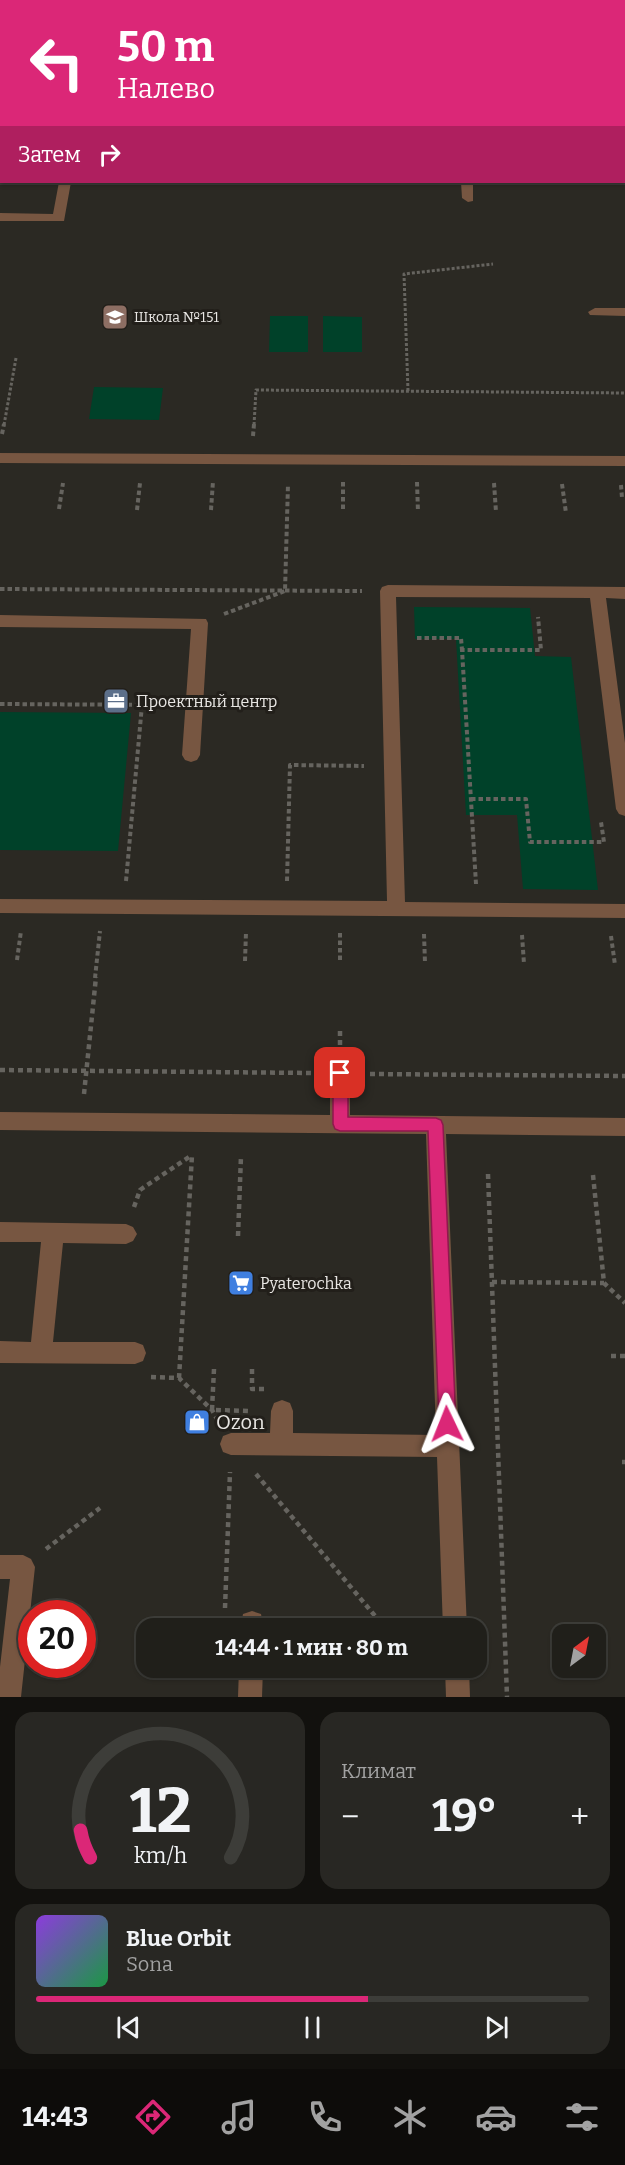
<!DOCTYPE html>
<html lang="ru">
<head>
<meta charset="utf-8">
<style>
  body { margin:0; font-family:Bitter,serif; background:#282723; color:#f1f3f6; height:100vh; display:flex; flex-direction:column; font-size:22px; white-space:nowrap }
  * { box-sizing:border-box; margin:0 }
  p { font-size:20px; color:#a2a2a2 }
  .icon { flex:none; width:33px; height:33px; fill:none; stroke:currentColor; stroke-width:2; stroke-linecap:round; stroke-linejoin:round }
  .map { position:relative; height:1697px; overflow:hidden }
  .details { display:flex; flex-direction:column; gap:15px; padding:15px; background:#12110e; flex:1 }
  .details>* { flex:none }
  .hud { position:absolute; left:0px; top:0px; width:626px; height:183px; box-shadow:0 2px 4px #0004,0 0 0 2px #3d3d39; background:#db2777; color:#fff; overflow:hidden }
  .needle { width:39px; rotate:32deg }
  .controls { position:absolute; left:552px; top:1624px; display:grid; gap:12px }
  .controls a { display:grid; place-items:center; width:54px; height:54px; border-radius:12px; background:#201f1a; box-shadow:0 2px 4px #0004,0 0 0 2px #3d3d39; font-size:30px }
  .speed { position:absolute; left:18px; top:1600px; display:flex; gap:12px; font-size:30px; font-weight:700; text-align:center }
  .speed>* { display:grid; place-content:center; width:78px; height:78px; border-radius:50%; background:#201f1a; box-shadow:0 2px 4px #0004,0 0 0 2px #3d3d39; line-height:1 }
  .speed .limit { border:9px solid #d22; background:#fff; color:#111 }
  .pin { position:absolute; display:grid; place-items:center; width:51px; height:51px; color:#fff; margin:-26px; border-radius:12px; box-shadow:0 3px 9px #0006 }
  .me { position:absolute; width:66px; margin:-33px; rotate:358deg; stroke-linejoin:round; filter:drop-shadow(0 0 4px #0008) }
  .turn { display:flex; align-items:center; gap:21px; height:126px; padding:0 18px; font-size:27px }
  .turn .icon { width:78px; height:78px; stroke-width:2.5 }
  .turn b { display:block; font-size:42px; line-height:51px }
  .then { display:flex; align-items:center; height:57px; padding:0 18px; background:#0003; gap:12px; font-size:22px }
  .big { font-size:45px; font-weight:700; line-height:1.1 }
  .details .widget { flex:1; display:flex; flex-direction:column; justify-content:center; gap:9px; min-width:0; padding:0 21px; border-radius:18px; background:#282723 }
  .details .dial { align-items:center; gap:0 }
  .dial svg { height:156px; overflow:visible; fill:none; stroke:#3d3d39; stroke-width:7; stroke-linecap:round; text-anchor:middle }
  .dial text { fill:#f1f3f6; stroke:none }
  .song { display:flex; align-items:center; gap:18px }
  .cover { width:72px; height:72px; border-radius:9px; background:linear-gradient(135deg,hsl(270 70% 55%),hsl(140 70% 35%)) }
  .played { height:6px; border-radius:3px; background:linear-gradient(90deg,#db2777 60%,#3d3d39 60%) }
  .keys { display:flex; justify-content:space-around; direction:ltr }
  .heat { display:flex; justify-content:space-between; align-items:center; font-size:33px; direction:ltr }
  .details .tiles { flex:1; display:grid; gap:15px; grid-template-columns:1fr 1fr }
  .widget:last-child { grid-column:span 2 }
  .trip { position:absolute; left:136px; top:1618px; width:351px; height:60px; border-radius:18px; background:#201f1a; box-shadow:0 2px 4px #0004,0 0 0 2px #3d3d39; font-weight:700; line-height:60px; text-align:center }
  .dock { display:flex; height:96px; justify-content:space-around; align-items:center; background:#0d0c0a; color:#a2a2a2 }
  .dock .icon { width:42px; height:42px }
  .dock .active { color:#db2777 }
  .dock b { font-size:27px; color:#f1f3f6 }
  .map>svg:first-child { display:block }
  .green { fill:#004129 }
  .lines { fill:none; stroke-linecap:round; stroke-linejoin:round }
  .path-far2 { stroke:#66645f; stroke-width:3; stroke-dasharray:3 2; stroke-linecap:butt }
  .path-far1 { stroke:#66645f; stroke-width:4; stroke-dasharray:4.5 3; stroke-linecap:butt }
  .path { stroke:#66645f; stroke-width:4.5; stroke-dasharray:5 4; stroke-linecap:butt }
  .minor { fill:#775641; fill-rule:evenodd }
  .major { fill:#c58054; fill-rule:evenodd }
  .route { fill:#db2777; stroke:#8e194d; stroke-width:1.5 }
  .labels { text-anchor:middle; stroke-width:6; stroke-linejoin:round; paint-order:stroke }
  .far-poi-label { font-size:14px; fill:#e8e6e3; stroke:#221f1a; text-anchor:start }
  .poi-label { font-size:16px; fill:#e8e6e3; stroke:#221f1a; text-anchor:start }
  .near-poi-label { font-size:20px; fill:#e8e6e3; stroke:#221f1a; text-anchor:start }
</style>
</head>
<body>
<div class="map">
<svg width="625" height="1697" viewBox="0 0 625 1697">
  <rect width="100%" height="100%" fill="#2b2923"/>
  <g class="green">
    <path d="M 270,316 L 308,316 L 308,352 L 269,352 Z"/>
    <path d="M 323,316 L 362,317 L 362,352 L 323,352 Z"/>
    <path d="M 94,387 L 163,388 L 159,420 L 89,419 Z"/>
    <path d="M 414,607 L 530,608 L 535,656 L 571,657 L 598,890 L 523,889 L 517,815 L 466,815 L 456,639 L 415,639 Z"/>
    <path d="M 0,712 L 131,713 L 118,851 L 0,850 Z"/>
  </g>
  <g class="lines">
    <g class="path-far2">
      <path d="M 408,391 L 404,274 L 493,264"/>
      <path d="M 4,425 L 16,358"/>
      <path d="M 254,425 L 256,390 L 625,393"/>
    </g>
    <g class="path-far1">
      <path d="M 2,434 L 4,424"/>
      <path d="M 253,436 L 254,424"/>
      <path d="M 343,482 L 343,511"/>
      <path d="M 417,482 L 418,512"/>
      <path d="M 494,483 L 496,512"/>
      <path d="M 562,484 L 566,513"/>
      <path d="M 621,485 L 622,498"/>
      <path d="M 59,509 L 63,483"/>
      <path d="M 137,510 L 140,483"/>
      <path d="M 211,510 L 213,481"/>
      <path d="M 0,589 L 362,591"/>
      <path d="M 224,614 L 285,591 L 288,484"/>
      <path d="M 417,638 L 461,638 L 462,650"/>
      <path d="M 0,704 L 167,705"/>
      <path d="M 471,799 L 526,799 L 530,842 L 604,842 L 601,822"/>
      <path d="M 126,881 L 142,705"/>
      <path d="M 287,881 L 290,765 L 364,766"/>
      <path d="M 476,884 L 462,650 L 541,650 L 538,617"/>
      <path d="M 340,933 L 340,962"/>
      <path d="M 424,934 L 425,963"/>
      <path d="M 522,935 L 524,964"/>
      <path d="M 611,936 L 615,965"/>
      <path d="M 17,960 L 21,931"/>
      <path d="M 245,961 L 246,932"/>
      <path d="M 95,978 L 100,931"/>
    </g>
    <g class="path">
      <path d="M 340,1031 L 340,1048"/>
      <path d="M 0,1070 L 311,1073"/>
      <path d="M 370,1074 L 625,1076"/>
      <path d="M 84,1094 L 96,977"/>
      <path d="M 488,1174 L 507,1697"/>
      <path d="M 593,1175 L 604,1283 L 625,1303"/>
      <path d="M 134,1207 L 140,1190 L 192,1155"/>
      <path d="M 238,1236 L 241,1156"/>
      <path d="M 492,1282 L 604,1283"/>
      <path d="M 611,1356 L 625,1356"/>
      <path d="M 214,1369 L 212,1410 L 251,1411"/>
      <path d="M 252,1369 L 252,1389 L 265,1389"/>
      <path d="M 151,1377 L 179,1378 L 212,1410 L 217,1419"/>
      <path d="M 179,1378 L 192,1155"/>
      <path d="M 622,1462 L 625,1462"/>
      <path d="M 256,1474 L 386,1629"/>
      <path d="M 46,1549 L 100,1508"/>
      <path d="M 225,1608 L 230,1472"/>
      <path d="M 82,1644 L 89,1644"/>
      <path d="M 419,1668 L 426,1676"/>
    </g>
    <g class="minor">
      <rect x="624" y="119" width="1" height="8"/>
      <path d="M 59,182 L 71,182 L 64,221 L 0,221 L 0,213 L 53,214 Z"/>
      <path d="M 461,182 L 473,182 L 473,201 L 468,202 L 462,198 Z"/>
      <path d="M 595,308 L 625,308 L 625,316 L 590,315 L 588,312 Z"/>
      <path d="M 0,453 L 625,456 L 625,466 L 0,463 Z"/>
      <path d="M 388,585 L 625,587 L 625,599 L 606,598 L 625,743 L 625,816 L 619,814 L 616,809 L 590,598 L 396,597 L 405,902 L 625,904 L 625,918 L 0,913 L 0,899 L 387,901 L 380,591 L 382,587 Z"/>
      <path d="M 0,615 L 206,619 L 208,623 L 200,755 L 197,760 L 191,762 L 185,760 L 182,755 L 191,629 L 0,627 Z"/>
      <path d="M 340,1064 L 347,1067 L 350,1073 L 350,1115 L 625,1118 L 625,1136 L 446,1134 L 467,1629 L 443,1629 L 437,1457 L 231,1455 L 223,1452 L 220,1444 L 223,1436 L 231,1433 L 270,1433 L 271,1411 L 274,1403 L 282,1400 L 290,1403 L 293,1411 L 293,1433 L 436,1435 L 426,1134 L 0,1130 L 0,1112 L 330,1115 L 330,1073 L 333,1067 Z"/>
      <path d="M 0,1222 L 126,1224 L 133,1227 L 137,1234 L 133,1241 L 126,1244 L 63,1243 L 53,1342 L 135,1342 L 143,1345 L 146,1353 L 143,1361 L 135,1364 L 0,1363 L 0,1341 L 31,1342 L 41,1242 L 0,1242 Z"/>
      <path d="M 0,1555 L 23,1555 L 31,1559 L 35,1567 L 21,1697 L 0,1697 L 0,1667 L 10,1579 L 0,1579 Z"/>
      <path d="M 252,1611 L 261,1614 L 264,1629 L 240,1629 L 243,1614 Z"/>
      <path d="M 239,1668 L 263,1668 L 262,1697 L 238,1697 Z"/>
      <path d="M 445,1668 L 469,1668 L 470,1697 L 446,1697 Z"/>
    </g>
    <g class="major">
      <path d="M 168,0 L 188,0 L 167,2 Z"/>
      <rect x="0" y="25" width="2" height="6"/>
    </g>
  </g>
  <path class="route" d="M 340,1067 L 346,1069 L 348,1073 L 348,1117 L 436,1118 L 441,1120 L 443,1125 L 456,1424 L 453,1429 L 447,1432 L 441,1429 L 439,1424 L 428,1131 L 340,1131 L 335,1129 L 333,1124 L 333,1073 L 335,1069 Z"/>
  <defs>
    <symbol id="school-square" viewBox="-11 -11 22 22"><rect x="-9" y="-9" width="18" height="18" rx="4" fill="#8d6e63" stroke="#221f1a"/><path d="M0-5L7-2L0 1L-7-2ZM-4 1L0 2.5L4 1V4Q0 6-4 4Z" fill="#fff"/></symbol>
    <symbol id="office-square" viewBox="-11 -11 22 22"><rect x="-9" y="-9" width="18" height="18" rx="4" fill="#5c6f8a" stroke="#221f1a"/><path d="M-6-3h4V-5.5h4V-3h4V5H-6ZM-1-4.5V-3h2v-1.5ZM-6 0V1H6V0Z" fill="#fff"/></symbol>
    <symbol id="supermarket-square" viewBox="-11 -11 22 22"><rect x="-9" y="-9" width="18" height="18" rx="4" fill="#3f7fe0" stroke="#221f1a"/><path d="M-6-5.5h2.5l.6 2H6L4.5 2H-2.5L-4.4-4H-6ZM-1.5 3.2a1.3 1.3 0 1 0 .1 0ZM3 3.2a1.3 1.3 0 1 0 .1 0Z" fill="#fff"/></symbol>
    <symbol id="shop-square" viewBox="-11 -11 22 22"><rect x="-9" y="-9" width="18" height="18" rx="4" fill="#3f7fe0" stroke="#221f1a"/><path d="M-5-2.5h2.3a2.7 3.5 0 0 1 5.4 0H5L5.5 6h-11ZM-1.5-2.5h3a1.5 2.3 0 0 0-3 0Z" fill="#fff"/></symbol>
  </defs>
  <g fill-rule="evenodd">
    <use href="#school-square" x="100" y="302" width="30" height="30"/>
    <use href="#office-square" x="101" y="686" width="30" height="30"/>
    <use href="#supermarket-square" x="226" y="1268" width="30" height="30"/>
    <use href="#shop-square" x="182" y="1407" width="30" height="30"/>
  </g>
  <g class="labels">
    <g class="far-poi-label">
      <text x="134" y="322">Школа №151</text>
    </g>
    <g class="poi-label">
      <text x="136" y="707">Проектный центр</text>
      <text x="260" y="1289">Pyaterochka</text>
    </g>
    <g class="near-poi-label">
      <text x="216" y="1429">Ozon</text>
    </g>
  </g>
</svg>
<div class="controls">
<a><svg class="needle" viewBox="-14 -14 28 28"><path d="M0-13l5 13h-10z" fill="#e53935"/><path d="M0 13l5-13h-10z" fill="#a2a2a2"/></svg></a>
</div>
<div class="speed"><div class="limit">20</div></div>
<div class="pin" style="left:340px;top:1073px;background:#d93025"><svg class="icon" aria-label="arrive" viewBox="0 0 24 24"><path d="M6 21V4h12l-3 4 3 4H6"/></svg></div>
<svg class="me" style="left:447px;top:1424px" viewBox="-20 -20 40 40"><path d="M0-17L14 15 0 8-14 15z" fill="#db2777" stroke="#fff" stroke-width="4"/></svg>
<div class="trip">14:44 · 1 мин · 80 m</div>
<div class="hud">
<div class="turn"><svg class="icon" aria-label="left" viewBox="0 0 24 24"><path d="M17 20v-9H6M10 6l-5 5 5 5"/></svg><div><b>50 m</b>Налево</div></div>
<div class="then">Затем<svg class="icon" aria-label="right" viewBox="0 0 24 24"><path d="M7 20v-9h11M14 6l5 5-5 5"/></svg></div>
</div>
</div>
<section class="details">
<div class="tiles">
<div class="widget dial"><svg viewBox="0 0 100 80">
<path d="M14 69A42 42 0 1 1 86 69"/>
<path d="M14 69A42 42 0 0 1 9 55" stroke="#db2777"/>
<text x="50" y="56" font-size="32" font-weight="700">12</text>
<text x="50" y="72" font-size="11">km/h</text>
</svg></div>
<div class="widget"><p>Климат</p>
<div class="heat"><a>−</a><b class="big">19°</b><a>+</a></div>
</div>
<div class="widget">
<div class="song"><i class="cover"></i><div><b>Blue Orbit</b><p>Sona</p></div></div>
<div class="played"></div>
<div class="keys"><svg class="icon" aria-label="previous" viewBox="0 0 24 24"><path d="M18 5L8 12l10 7zM5 5v14"/></svg><svg class="icon" aria-label="pause" viewBox="0 0 24 24"><path d="M8 5v14M16 5v14"/></svg><svg class="icon" aria-label="next" viewBox="0 0 24 24"><path d="M6 5l10 7-10 7zM19 5v14"/></svg></div>
</div>
</div>
</section>
<nav class="dock">
<b>14:43</b>
<svg class="icon active" aria-label="directions" viewBox="0 0 24 24"><path d="M12 3l9 9-9 9-9-9zM9 14v-3h6M13 9l2 2-2 2"/></svg>
<svg class="icon" aria-label="music" viewBox="0 0 24 24"><path d="M9 18V5l10-2v13"/><circle cx="6" cy="18" r="3"/><circle cx="16" cy="16" r="3"/></svg>
<svg class="icon" aria-label="phone" viewBox="0 0 24 24"><path d="M5 4h4l2 5-3 2q2 4 5 5l2-3 5 2v4C11 20 4 13 5 4z"/></svg>
<svg class="icon" aria-label="climate" viewBox="0 0 24 24"><path d="M12 3v18M4 7l16 10M4 17L20 7"/></svg>
<svg class="icon" aria-label="car" viewBox="0 0 24 24"><path d="M5 17H2v-5l4-1 3-4h7l3 4 3 1v5h-3M9 17h6M6 11h13"/><circle cx="7" cy="17" r="2"/><circle cx="17" cy="17" r="2"/></svg>
<svg class="icon" aria-label="filters" viewBox="0 0 24 24"><path d="M4 7h16M4 17h16"/><circle cx="9" cy="7" r="2"/><circle cx="15" cy="17" r="2"/></svg>
</nav>
</body>
</html>
